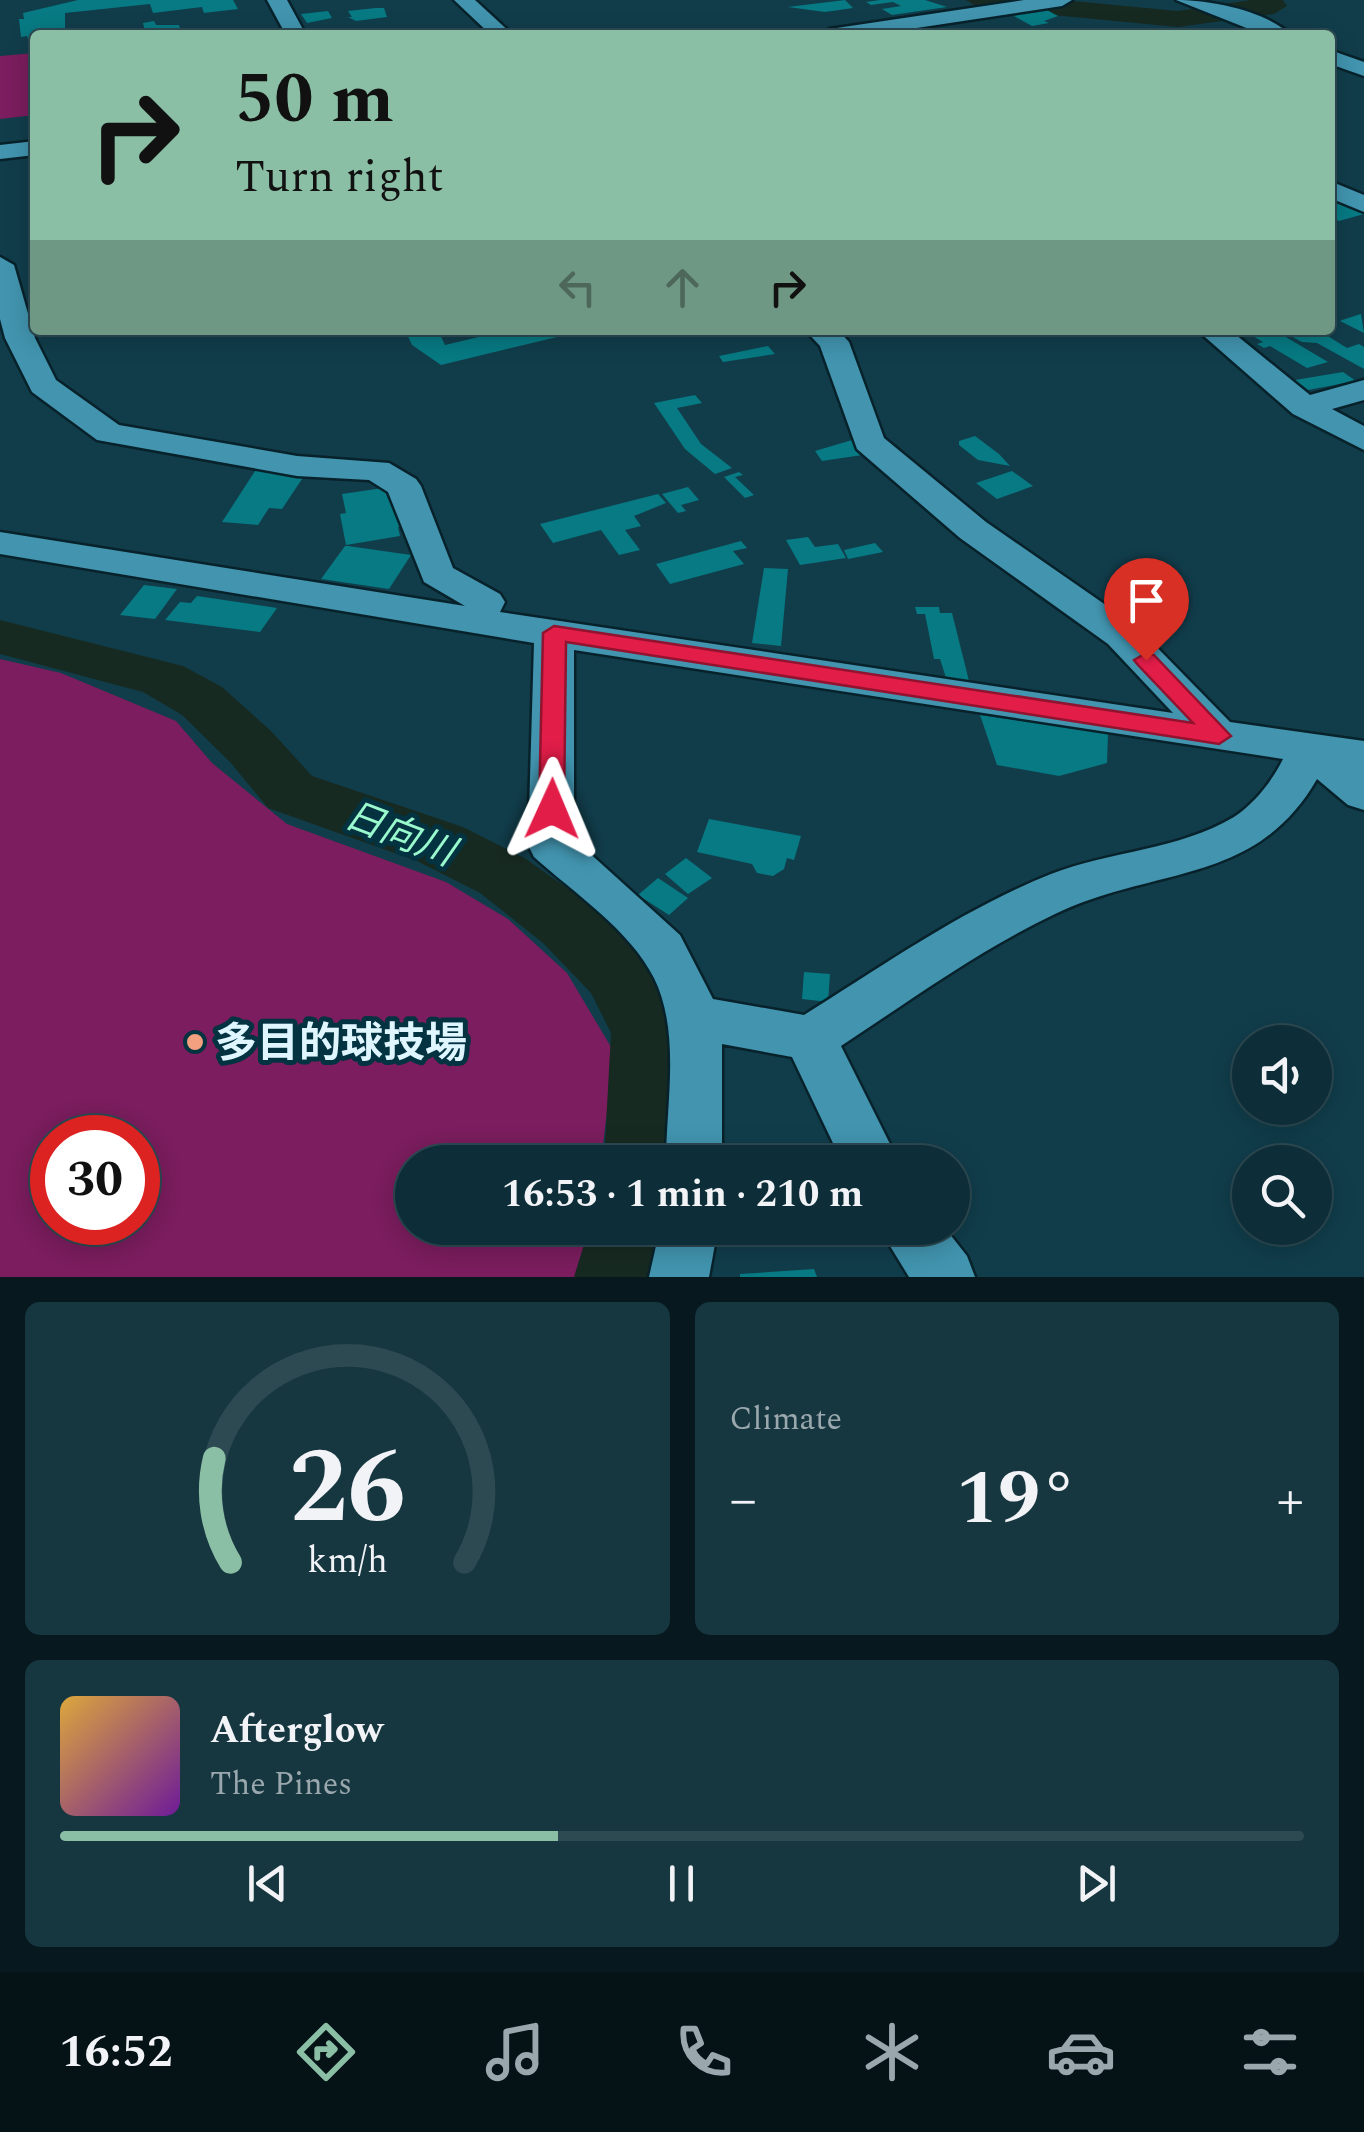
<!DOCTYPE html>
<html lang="en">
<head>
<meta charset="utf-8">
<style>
  body { margin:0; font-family:Spectral,"Noto Sans JP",serif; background:#163640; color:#f1f3f6; height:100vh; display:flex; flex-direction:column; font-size:38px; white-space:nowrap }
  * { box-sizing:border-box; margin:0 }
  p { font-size:32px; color:#9aa8ae }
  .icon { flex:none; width:55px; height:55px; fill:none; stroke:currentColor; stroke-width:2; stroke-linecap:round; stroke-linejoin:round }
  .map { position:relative; height:1277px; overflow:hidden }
  .drawer { display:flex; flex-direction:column; gap:25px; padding:25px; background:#07191f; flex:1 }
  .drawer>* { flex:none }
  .guide { position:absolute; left:30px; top:30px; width:1305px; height:305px; border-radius:10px; box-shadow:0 5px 25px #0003,0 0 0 2px #2d4a53; background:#8abfa5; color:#111; overflow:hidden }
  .buttons { position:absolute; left:1232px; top:1025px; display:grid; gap:20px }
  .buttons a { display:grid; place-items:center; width:100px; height:100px; border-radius:50%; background:#0d2e38; box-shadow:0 5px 25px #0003,0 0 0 2px #2d4a53; font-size:50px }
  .speed { position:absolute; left:30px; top:1115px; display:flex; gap:20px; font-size:50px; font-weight:700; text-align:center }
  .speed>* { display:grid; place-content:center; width:130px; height:130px; border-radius:50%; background:#0d2e38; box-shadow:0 5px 25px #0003,0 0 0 2px #2d4a53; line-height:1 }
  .speed .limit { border:15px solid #d22; background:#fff; color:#111 }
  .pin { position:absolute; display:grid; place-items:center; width:85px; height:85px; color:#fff; margin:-102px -42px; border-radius:50% 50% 50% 0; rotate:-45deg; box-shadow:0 0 10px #0007 }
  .pin .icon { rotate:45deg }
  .me { position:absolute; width:110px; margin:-55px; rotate:1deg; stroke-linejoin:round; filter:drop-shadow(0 0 8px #0008) }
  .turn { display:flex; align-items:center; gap:35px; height:210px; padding:0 40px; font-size:45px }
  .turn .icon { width:130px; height:130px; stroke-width:2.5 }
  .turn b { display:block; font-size:70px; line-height:85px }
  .lanes { display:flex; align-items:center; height:95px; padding:0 40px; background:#0003; justify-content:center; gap:50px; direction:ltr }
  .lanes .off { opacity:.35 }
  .big { font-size:75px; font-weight:700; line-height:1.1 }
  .drawer .tile { flex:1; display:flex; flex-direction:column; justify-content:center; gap:15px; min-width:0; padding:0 35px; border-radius:15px; background:#163640 }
  .drawer .dial { align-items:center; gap:0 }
  .dial svg { height:260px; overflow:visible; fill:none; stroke:#2d4a53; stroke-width:7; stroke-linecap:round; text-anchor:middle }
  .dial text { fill:#f1f3f6; stroke:none }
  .song { display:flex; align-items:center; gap:30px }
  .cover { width:120px; height:120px; border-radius:15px; background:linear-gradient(135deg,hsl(40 70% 55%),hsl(280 70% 35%)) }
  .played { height:10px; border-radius:5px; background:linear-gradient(90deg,#8abfa5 40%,#2d4a53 40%) }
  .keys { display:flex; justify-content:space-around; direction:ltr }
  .heat { display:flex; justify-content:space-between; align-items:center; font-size:55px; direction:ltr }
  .drawer .tiles { flex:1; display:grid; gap:25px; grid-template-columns:1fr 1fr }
  .tile:last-child { grid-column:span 2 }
  .trip { position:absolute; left:395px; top:1145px; width:575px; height:100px; border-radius:50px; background:#0d2e38; box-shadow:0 5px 25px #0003,0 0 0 2px #2d4a53; font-weight:700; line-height:100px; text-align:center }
  .menu { display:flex; height:160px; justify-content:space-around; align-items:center; background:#051216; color:#9aa8ae }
  .menu .icon { width:70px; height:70px }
  .menu .active { color:#8abfa5 }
  .menu b { font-size:45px; color:#f1f3f6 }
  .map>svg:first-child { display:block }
  .green { fill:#7b1d5e; fill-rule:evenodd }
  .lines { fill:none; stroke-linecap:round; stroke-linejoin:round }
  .river { fill:#172a21; fill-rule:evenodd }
  .building { fill:#077a83 }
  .minor-casing { stroke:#08222b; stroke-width:5 }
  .minor { fill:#4294af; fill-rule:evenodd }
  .route { fill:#e11d48; stroke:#92132f; stroke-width:2.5 }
  .poi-dot { fill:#f2a07f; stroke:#033341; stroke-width:4 }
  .labels { text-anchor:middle; stroke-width:10; stroke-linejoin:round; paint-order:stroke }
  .water-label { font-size:38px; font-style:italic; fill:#9bf9ce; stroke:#033341 }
  .near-poi-label { font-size:42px; font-weight:bold; fill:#dff6ff; stroke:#033341; text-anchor:start }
</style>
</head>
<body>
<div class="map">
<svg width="1364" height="1277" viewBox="0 0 1364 1277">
  <rect width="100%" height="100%" fill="#113d4b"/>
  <g class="green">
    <path d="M 35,53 L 35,115 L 0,119 L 0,56 Z"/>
    <path d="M 0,659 L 61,673 L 176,721 L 212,763 L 287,824 L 446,882 L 508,919 L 567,973 L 614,1052 L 601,1162 L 412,1162 L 412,1228 L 592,1228 L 587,1256 L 577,1277 L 0,1277 ZM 52,1138 L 138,1138 L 138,1222 L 52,1222 Z"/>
  </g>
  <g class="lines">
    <g class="river">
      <path d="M 966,0 L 1062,0 L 1178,11 L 1251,0 L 1283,0 L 1287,6 L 1274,14 L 1178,27 L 979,8 Z"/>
      <path d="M 0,620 L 183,666 L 222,687 L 272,732 L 312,776 L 463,827 L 526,859 L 591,905 L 642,954 L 683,1033 L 682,1162 L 604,1162 L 611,1033 L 591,993 L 543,943 L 480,893 L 417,861 L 268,808 L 230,762 L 182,715 L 143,692 L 0,654 Z"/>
      <path d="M 589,1228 L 671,1228 L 658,1277 L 574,1277 Z"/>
    </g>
  </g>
  <g class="building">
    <path d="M 78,0 L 233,0 L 238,9 L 204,13 L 202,7 L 153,13 L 150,4 L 65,13 L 65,28 L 71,35 L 35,35 L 33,54 L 27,36 L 21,37 L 19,19 L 24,19 L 23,13 Z"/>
    <path d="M 845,0 L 853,8 L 825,12 L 788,7 Z"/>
    <path d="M 880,0 L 925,0 L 947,7 L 892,15 L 882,9 L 901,6 L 893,2 L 871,5 L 866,2 Z"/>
    <path d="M 376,8 L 384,8 L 387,17 L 356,21 L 348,17 L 352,17 L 348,11 Z"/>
    <path d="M 1047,10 L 1058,16 L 1044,21 L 1049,23 L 1032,26 L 1012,15 Z"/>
    <path d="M 328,11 L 332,18 L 307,23 L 301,14 Z"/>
    <path d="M 154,21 L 156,25 L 179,25 L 180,29 L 146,35 L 143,23 Z"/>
    <path d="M 1330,197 L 1364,213 L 1364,214 L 1339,221 L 1330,216 Z"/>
    <path d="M 1361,314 L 1364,333 L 1340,321 L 1342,320 Z"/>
    <path d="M 405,330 L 438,330 L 445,345 L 508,330 L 582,331 L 441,365 L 412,345 Z"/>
    <path d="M 1274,330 L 1328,362 L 1307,368 L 1270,346 L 1264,348 L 1257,344 L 1263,342 L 1251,335 Z"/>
    <path d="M 1300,330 L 1318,330 L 1347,348 L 1359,344 L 1364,347 L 1364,369 L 1317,343 L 1302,342 L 1287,334 Z"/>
    <path d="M 768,346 L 775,354 L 723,362 L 719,356 Z"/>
    <path d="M 1343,372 L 1356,381 L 1308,390 L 1295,380 Z"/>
    <path d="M 695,395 L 702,403 L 677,408 L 701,444 L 732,468 L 715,474 L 685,449 L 654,403 Z"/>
    <path d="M 975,436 L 999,454 L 1010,466 L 978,460 L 959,445 L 959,441 Z"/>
    <path d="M 859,438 L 869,454 L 822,461 L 815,451 Z"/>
    <path d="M 257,468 L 306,473 L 282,509 L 269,508 L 258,525 L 222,522 Z"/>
    <path d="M 1012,471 L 1033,486 L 997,499 L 976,483 Z"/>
    <path d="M 739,472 L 743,475 L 735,477 L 754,495 L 745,498 L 724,477 Z"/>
    <path d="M 390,487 L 397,517 L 402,516 L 404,526 L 398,527 L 400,536 L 346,545 L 340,514 L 346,513 L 342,494 Z"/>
    <path d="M 688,487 L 699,500 L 681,505 L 686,511 L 678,513 L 662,494 Z"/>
    <path d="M 658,494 L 666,503 L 634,516 L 641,526 L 625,530 L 640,550 L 619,555 L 601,530 L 553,543 L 540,524 Z"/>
    <path d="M 808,537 L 815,547 L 838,544 L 846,558 L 800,565 L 786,540 Z"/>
    <path d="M 741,541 L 747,548 L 733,551 L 744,564 L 670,584 L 656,564 Z"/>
    <path d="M 875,543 L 883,552 L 848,559 L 844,550 Z"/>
    <path d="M 345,546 L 348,546 L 411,555 L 389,589 L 321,579 Z"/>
    <path d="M 764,568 L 788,569 L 781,646 L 752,643 Z"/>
    <path d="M 144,585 L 177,589 L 155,619 L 120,615 Z"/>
    <path d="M 197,596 L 277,608 L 260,632 L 165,620 L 180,602 L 191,603 Z"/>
    <path d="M 915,607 L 939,607 L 940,613 L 952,613 L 969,681 L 947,681 L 940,659 L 934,659 L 925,614 L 917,614 Z"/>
    <path d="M 980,715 L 1108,733 L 1107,763 L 1059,776 L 997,765 Z"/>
    <path d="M 709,819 L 801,836 L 794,860 L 787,858 L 784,869 L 773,876 L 757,873 L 752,864 L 697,852 Z"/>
    <path d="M 686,858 L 712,878 L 688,894 L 665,874 Z"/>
    <path d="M 658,878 L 688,898 L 669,915 L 638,895 Z"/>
    <path d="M 804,972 L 830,974 L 828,1002 L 802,999 Z"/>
    <path d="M 814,1269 L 817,1277 L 740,1277 L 740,1274 Z"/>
  </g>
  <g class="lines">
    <defs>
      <g id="minor">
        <path d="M 267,0 L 287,0 L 306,35 L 286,35 Z"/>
        <path d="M 454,0 L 475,0 L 513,35 L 491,35 Z"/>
        <path d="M 1024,0 L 1072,0 L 1062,6 L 870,35 L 820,35 L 830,29 Z"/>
        <path d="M 1176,0 C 1211,0 1266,11 1291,35 L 1264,35 Z"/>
        <path d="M 1330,50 L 1364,62 L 1364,76 L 1330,64 Z"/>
        <path d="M 35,141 L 35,155 L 0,159 L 0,145 Z"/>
        <path d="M 1330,181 L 1364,195 L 1364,212 L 1330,198 Z"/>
        <path d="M 0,257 L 14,265 L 35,338 L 56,380 L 119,425 L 297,456 L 389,463 L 416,479 L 421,486 L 453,568 L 500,594 L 505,602 L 500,612 L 1173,713 L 1108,644 L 960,538 L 857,449 L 820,346 L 805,330 L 838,330 L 849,342 L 884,438 L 986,522 L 1136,626 L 1230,722 L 1364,741 L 1364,810 L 1348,805 L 1317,779 C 1256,886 1154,866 1055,914 C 979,950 911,1000 841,1046 L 899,1162 L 842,1162 L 792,1057 L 722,1044 L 722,1162 L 666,1162 C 666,1104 681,1033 654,978 C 630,930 574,893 534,857 L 528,845 L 534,643 L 0,554 L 0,532 L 465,606 L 424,582 L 388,492 L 369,480 L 297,476 L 97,440 L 32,392 L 5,338 L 0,319 ZM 574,650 L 1283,759 C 1272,781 1255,803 1234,817 C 1179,850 1110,851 1051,874 C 963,909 884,965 804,1015 L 713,999 L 680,935 L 574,839 Z"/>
        <path d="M 1197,330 L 1230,330 L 1310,395 L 1364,380 L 1364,400 L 1332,409 L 1364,426 L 1364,450 L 1293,414 Z"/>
        <path d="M 660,1228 L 718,1228 L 709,1277 L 649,1277 Z"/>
        <path d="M 879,1228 L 945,1228 L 967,1256 L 975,1277 L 909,1277 Z"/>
      </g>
    </defs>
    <use href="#minor" class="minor-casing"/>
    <use href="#minor" class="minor"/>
  </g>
  <path class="route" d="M 554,626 L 1193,723 L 1138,665 L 1134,660 L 1146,653 L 1154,655 L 1231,736 L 1219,744 L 566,642 L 564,809 L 561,816 L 542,816 L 539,809 L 543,633 Z"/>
  <circle class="poi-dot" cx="195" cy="1042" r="10"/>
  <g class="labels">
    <g class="water-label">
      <text transform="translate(400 833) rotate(21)" y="13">日向川</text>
    </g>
    <g class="near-poi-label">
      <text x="215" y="1057">多目的球技場</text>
    </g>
  </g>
</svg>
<div class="buttons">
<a><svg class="icon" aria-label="sound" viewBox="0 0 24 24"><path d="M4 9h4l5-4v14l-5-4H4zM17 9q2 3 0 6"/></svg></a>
<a><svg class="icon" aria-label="search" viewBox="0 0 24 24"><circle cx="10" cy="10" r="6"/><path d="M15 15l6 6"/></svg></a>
</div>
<div class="speed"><div class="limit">30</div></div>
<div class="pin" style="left:1146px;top:660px;background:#d93025"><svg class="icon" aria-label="arrive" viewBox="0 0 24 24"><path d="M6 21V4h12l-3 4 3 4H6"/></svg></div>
<svg class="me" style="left:552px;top:809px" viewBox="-20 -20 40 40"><path d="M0-17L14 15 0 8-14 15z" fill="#e11d48" stroke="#fff" stroke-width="4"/></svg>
<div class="trip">16:53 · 1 min · 210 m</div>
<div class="guide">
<div class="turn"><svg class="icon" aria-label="right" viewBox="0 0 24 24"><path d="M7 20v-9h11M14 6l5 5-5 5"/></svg><div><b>50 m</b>Turn right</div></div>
<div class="lanes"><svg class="icon off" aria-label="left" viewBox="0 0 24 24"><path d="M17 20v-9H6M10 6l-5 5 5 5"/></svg><svg class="icon off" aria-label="ahead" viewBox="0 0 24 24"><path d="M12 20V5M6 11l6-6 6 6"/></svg><svg class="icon" aria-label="right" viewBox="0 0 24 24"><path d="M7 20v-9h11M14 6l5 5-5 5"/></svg></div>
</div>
</div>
<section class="drawer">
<div class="tiles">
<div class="tile dial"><svg viewBox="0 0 100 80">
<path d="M14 69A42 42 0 1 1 86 69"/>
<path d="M14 69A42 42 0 0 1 9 37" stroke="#8abfa5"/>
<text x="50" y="56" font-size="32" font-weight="700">26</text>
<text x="50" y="72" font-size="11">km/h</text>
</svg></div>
<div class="tile"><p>Climate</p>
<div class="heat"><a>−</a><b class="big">19°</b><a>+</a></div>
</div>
<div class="tile">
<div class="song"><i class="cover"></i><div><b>Afterglow</b><p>The Pines</p></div></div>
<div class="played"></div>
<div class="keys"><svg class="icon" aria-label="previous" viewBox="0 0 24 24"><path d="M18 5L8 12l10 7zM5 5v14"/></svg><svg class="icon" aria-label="pause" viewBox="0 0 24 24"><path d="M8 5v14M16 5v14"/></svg><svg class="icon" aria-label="next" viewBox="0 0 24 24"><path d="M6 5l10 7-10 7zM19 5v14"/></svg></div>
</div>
</div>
</section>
<nav class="menu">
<b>16:52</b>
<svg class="icon active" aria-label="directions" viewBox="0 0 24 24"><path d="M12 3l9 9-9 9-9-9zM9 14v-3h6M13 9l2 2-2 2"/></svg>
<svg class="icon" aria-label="music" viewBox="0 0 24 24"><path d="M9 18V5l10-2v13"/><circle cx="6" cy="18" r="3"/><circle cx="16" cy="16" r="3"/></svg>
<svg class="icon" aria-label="phone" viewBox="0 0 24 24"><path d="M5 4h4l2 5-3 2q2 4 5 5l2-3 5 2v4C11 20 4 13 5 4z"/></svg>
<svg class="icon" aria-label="climate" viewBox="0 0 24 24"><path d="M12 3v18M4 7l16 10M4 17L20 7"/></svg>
<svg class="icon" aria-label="car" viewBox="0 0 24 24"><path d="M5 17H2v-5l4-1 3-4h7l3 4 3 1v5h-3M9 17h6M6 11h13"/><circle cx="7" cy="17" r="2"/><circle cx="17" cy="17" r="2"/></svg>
<svg class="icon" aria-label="filters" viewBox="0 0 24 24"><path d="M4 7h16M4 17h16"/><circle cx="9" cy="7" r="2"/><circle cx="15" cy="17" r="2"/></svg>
</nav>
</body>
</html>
